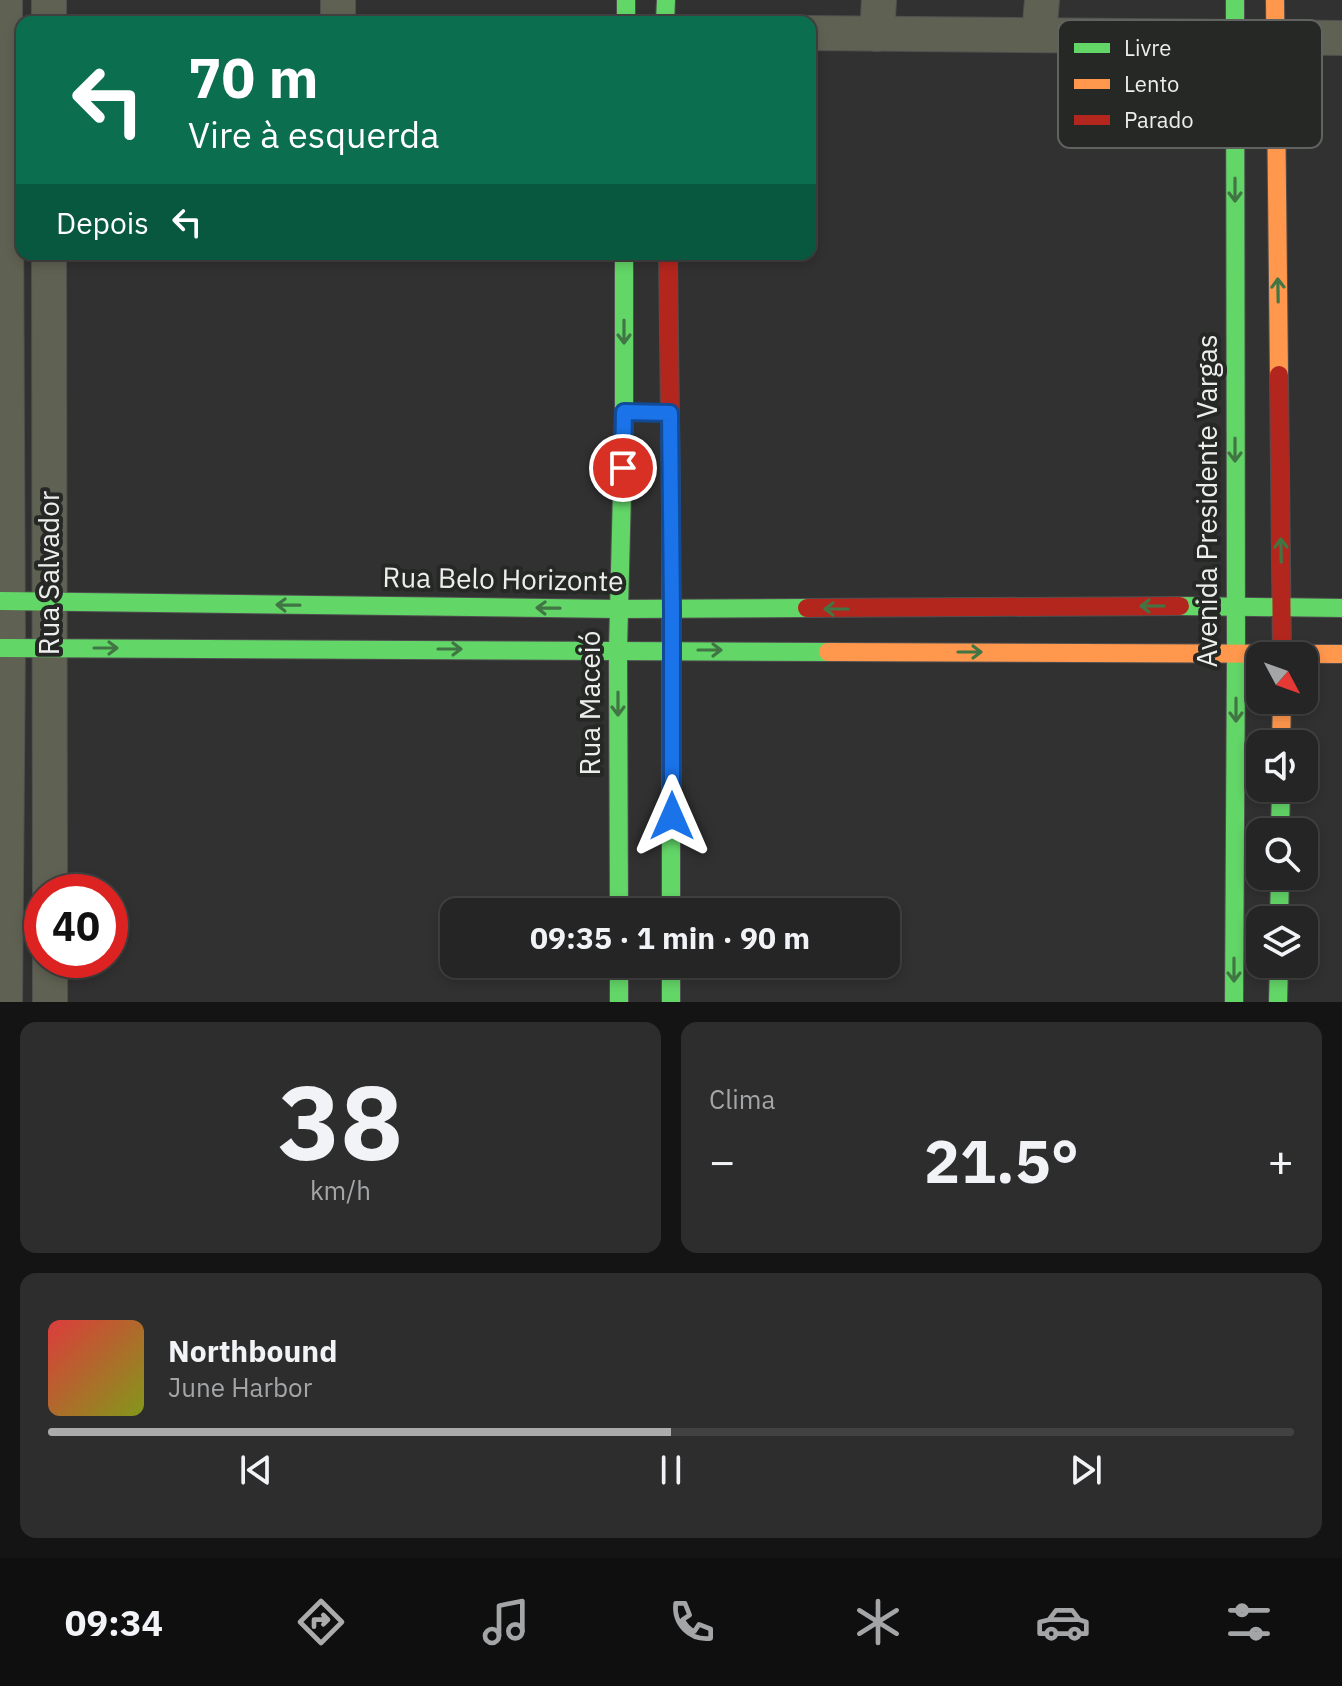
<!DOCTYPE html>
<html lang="pt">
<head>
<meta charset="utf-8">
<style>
  body { margin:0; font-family:"IBM Plex Sans",sans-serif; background:#2d2d2d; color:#f1f3f6; height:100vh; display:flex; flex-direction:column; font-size:30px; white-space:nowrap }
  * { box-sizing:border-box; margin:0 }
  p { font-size:26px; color:#a3a5a7 }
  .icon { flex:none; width:44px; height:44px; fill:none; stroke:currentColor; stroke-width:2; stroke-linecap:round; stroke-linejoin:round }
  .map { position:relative; height:1002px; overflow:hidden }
  .drawer { display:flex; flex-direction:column; gap:20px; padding:20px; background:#141414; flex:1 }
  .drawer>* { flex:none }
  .hud { position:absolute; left:16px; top:16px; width:800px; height:244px; border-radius:16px; box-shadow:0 4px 12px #0003,0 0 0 2px #424242; background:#0b6e4f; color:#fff; overflow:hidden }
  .needle { width:52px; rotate:131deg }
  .tools { position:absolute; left:1246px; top:642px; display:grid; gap:16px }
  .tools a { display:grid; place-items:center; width:72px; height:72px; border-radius:16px; background:#252525; box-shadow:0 4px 12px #0003,0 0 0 2px #424242; font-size:40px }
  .speed { position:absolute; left:24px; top:874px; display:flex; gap:16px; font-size:40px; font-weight:700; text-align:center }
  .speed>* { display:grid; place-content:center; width:104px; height:104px; border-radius:50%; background:#252525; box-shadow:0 4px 12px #0003,0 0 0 2px #424242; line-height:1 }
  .speed .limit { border:12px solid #d22; background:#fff; color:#111 }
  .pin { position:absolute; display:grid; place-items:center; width:68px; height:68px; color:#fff; margin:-34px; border:4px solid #fff; border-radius:50%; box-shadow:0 2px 8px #0007 }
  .me { position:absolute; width:88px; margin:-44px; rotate:0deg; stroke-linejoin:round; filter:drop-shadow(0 0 6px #0008) }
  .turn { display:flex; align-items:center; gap:28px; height:168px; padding:0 40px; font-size:36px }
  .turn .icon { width:104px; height:104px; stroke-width:2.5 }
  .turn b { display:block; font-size:56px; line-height:68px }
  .then { display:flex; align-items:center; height:76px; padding:0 40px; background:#0003; gap:16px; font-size:30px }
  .big { font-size:60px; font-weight:700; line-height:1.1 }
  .drawer .card { flex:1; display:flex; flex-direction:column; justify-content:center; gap:12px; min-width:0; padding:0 28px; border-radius:16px; background:#2d2d2d }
  .drawer .dial { align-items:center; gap:0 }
  .dial b { font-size:104px; line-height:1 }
  .song { display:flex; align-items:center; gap:24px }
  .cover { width:96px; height:96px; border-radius:12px; background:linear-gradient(135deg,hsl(0 70% 55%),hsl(70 70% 35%)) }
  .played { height:8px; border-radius:4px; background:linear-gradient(90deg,#ababab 50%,#424242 50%) }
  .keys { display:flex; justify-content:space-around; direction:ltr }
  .heat { display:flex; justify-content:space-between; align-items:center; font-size:44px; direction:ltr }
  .drawer .tiles { flex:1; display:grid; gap:20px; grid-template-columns:1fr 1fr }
  .card:last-child { grid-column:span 2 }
  .trip { position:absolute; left:440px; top:898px; width:460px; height:80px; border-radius:16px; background:#252525; box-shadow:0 4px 12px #0003,0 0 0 2px #424242; font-weight:700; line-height:80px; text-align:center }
  .tabs { display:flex; height:128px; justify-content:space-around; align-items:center; background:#0f0f0f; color:#a3a5a7 }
  .tabs .icon { width:56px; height:56px }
  .tabs .current { color:#ababab }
  .tabs b { font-size:36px; color:#f1f3f6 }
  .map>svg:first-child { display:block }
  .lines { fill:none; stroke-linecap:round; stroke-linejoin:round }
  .street-casing { stroke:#4f4f4f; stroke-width:36 }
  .fast-casing { stroke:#4f4f4f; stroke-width:20 }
  .slow-casing { stroke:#4f4f4f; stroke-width:20 }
  .jam-casing { stroke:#4f4f4f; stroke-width:20 }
  .street { stroke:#5f6152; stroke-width:34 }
  .fast { stroke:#63d668; stroke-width:18 }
  .slow { stroke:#ff974d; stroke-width:18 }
  .jam { stroke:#b3261e; stroke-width:18 }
  .oneway { stroke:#417644 }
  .route-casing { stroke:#114b97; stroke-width:20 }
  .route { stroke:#1a73e8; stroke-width:14 }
  .labels { text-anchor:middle; stroke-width:8; stroke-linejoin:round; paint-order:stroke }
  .street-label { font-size:28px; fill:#ecedec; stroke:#262826 }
  .key { fill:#262826; stroke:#616361; stroke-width:2 }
  .key-label { font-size:22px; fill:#ecedec }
</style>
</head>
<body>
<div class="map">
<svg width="1342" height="1002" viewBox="0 0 1342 1002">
  <rect width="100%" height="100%" fill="#313131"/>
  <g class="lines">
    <defs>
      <g id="street">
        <path d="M 5,0 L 8,648 L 5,1002"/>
        <path d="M 338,0 L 338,22"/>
        <path d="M 49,22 L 49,0"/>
        <path d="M 810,33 L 1342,38"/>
        <path d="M 877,34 L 879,0"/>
        <path d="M 1039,35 L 1042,0"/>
        <path d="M 49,254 L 50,892"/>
        <path d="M 50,960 L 50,1002"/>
      </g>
      <g id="fast">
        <path d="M 626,0 L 626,22"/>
        <path d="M 665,22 L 666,0"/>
        <path d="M 671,500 L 671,912"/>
        <path d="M 0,601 L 618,609 L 807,608"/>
        <path d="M 1180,606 L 1342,608"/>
        <path d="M 0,648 L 828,652"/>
        <path d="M 1280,832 L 1281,788"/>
        <path d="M 619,912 L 618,650 L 624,412 L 624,254"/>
        <path d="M 1279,920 L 1280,876"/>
        <path d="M 619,964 L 619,1002"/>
        <path d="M 671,964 L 671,1002"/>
        <path d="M 1234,1002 L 1236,654 L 1235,0"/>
        <path d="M 1278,1002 L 1279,964"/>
      </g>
      <g id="slow">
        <path d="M 1275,0 L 1279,375"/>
        <path d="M 828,652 L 1342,654"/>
        <path d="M 1281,744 L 1282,700"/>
      </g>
      <g id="jam">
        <path d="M 668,254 L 671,500"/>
        <path d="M 1279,375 L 1282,656"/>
        <path d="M 807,608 L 1180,606"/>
      </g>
    </defs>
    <use href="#street" class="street-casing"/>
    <use href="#fast" class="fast-casing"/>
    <use href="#slow" class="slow-casing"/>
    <use href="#jam" class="jam-casing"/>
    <use href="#street" class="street"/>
    <use href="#fast" class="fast"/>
    <use href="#slow" class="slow"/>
    <use href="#jam" class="jam"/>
  </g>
  <defs><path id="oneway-shaft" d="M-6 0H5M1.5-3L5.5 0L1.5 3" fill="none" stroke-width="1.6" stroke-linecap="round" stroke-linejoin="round" transform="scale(2)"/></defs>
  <g class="oneway">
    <use href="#oneway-shaft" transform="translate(1235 190) rotate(90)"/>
    <use href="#oneway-shaft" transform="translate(1278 290) rotate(-91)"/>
    <use href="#oneway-shaft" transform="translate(624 332) rotate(90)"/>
    <use href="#oneway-shaft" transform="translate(1235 450) rotate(90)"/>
    <use href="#oneway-shaft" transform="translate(1281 550) rotate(-91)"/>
    <use href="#oneway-shaft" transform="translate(288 605) rotate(-179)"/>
    <use href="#oneway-shaft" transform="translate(1152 606) rotate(180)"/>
    <use href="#oneway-shaft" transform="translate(548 608) rotate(-179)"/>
    <use href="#oneway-shaft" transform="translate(836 609) rotate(180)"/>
    <use href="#oneway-shaft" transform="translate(106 648)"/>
    <use href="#oneway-shaft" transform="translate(450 649)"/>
    <use href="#oneway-shaft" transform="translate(710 650)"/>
    <use href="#oneway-shaft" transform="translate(970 652)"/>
    <use href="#oneway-shaft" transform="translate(618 704) rotate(90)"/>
    <use href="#oneway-shaft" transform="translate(1236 710) rotate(90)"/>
    <use href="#oneway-shaft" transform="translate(1234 970) rotate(90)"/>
  </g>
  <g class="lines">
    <defs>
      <path id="route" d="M 623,468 L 624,412 L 670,413 L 672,609 L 672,816"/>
    </defs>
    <use href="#route" class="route-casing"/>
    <use href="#route" class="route"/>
  </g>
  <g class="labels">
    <g class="street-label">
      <text transform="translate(1207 501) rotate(-90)" y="10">Avenida Presidente Vargas</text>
      <text transform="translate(49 573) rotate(-90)" y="10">Rua Salvador</text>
      <text transform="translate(503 579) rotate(1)" y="10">Rua Belo Horizonte</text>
      <text transform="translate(590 703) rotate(-90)" y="10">Rua Maceió</text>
    </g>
  </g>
  <rect x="1058" y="20" width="264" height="128" rx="12" class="key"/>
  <rect x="1074" y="43" width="36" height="10" fill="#63d668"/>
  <rect x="1074" y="79" width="36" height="10" fill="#ff974d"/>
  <rect x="1074" y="115" width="36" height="10" fill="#b3261e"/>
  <g class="key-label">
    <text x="1124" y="56">Livre</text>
    <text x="1124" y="92">Lento</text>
    <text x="1124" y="128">Parado</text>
  </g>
</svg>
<div class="tools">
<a><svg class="needle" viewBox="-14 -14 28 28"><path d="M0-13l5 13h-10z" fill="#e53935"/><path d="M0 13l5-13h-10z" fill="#a3a5a7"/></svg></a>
<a><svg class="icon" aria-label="sound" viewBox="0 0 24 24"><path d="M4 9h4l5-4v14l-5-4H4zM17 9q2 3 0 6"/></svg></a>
<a><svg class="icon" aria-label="search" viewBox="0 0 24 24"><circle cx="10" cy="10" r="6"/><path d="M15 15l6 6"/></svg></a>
<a><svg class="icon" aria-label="layers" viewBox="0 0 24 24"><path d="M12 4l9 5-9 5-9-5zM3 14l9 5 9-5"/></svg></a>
</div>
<div class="speed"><div class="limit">40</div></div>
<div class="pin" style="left:623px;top:468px;background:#d93025"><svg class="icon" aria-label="arrive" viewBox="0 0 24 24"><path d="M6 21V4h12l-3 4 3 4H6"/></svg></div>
<svg class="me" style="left:672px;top:816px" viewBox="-20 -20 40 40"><path d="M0-17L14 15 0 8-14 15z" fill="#1a73e8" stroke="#fff" stroke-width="4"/></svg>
<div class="trip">09:35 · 1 min · 90 m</div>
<div class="hud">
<div class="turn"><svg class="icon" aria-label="left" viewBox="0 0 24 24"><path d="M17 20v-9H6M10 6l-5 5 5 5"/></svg><div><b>70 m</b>Vire à esquerda</div></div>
<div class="then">Depois<svg class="icon" aria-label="left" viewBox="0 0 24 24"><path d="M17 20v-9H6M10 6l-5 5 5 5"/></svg></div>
</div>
</div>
<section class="drawer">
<div class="tiles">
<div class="card dial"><b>38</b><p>km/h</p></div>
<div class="card"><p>Clima</p>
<div class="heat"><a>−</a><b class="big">21.5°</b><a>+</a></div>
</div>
<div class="card">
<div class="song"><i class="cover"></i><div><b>Northbound</b><p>June Harbor</p></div></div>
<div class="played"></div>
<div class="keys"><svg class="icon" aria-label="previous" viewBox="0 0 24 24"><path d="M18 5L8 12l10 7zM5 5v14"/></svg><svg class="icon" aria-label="pause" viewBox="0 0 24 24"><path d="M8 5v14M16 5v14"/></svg><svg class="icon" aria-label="next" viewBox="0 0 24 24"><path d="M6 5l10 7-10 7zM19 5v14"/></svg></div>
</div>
</div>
</section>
<nav class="tabs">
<b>09:34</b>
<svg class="icon current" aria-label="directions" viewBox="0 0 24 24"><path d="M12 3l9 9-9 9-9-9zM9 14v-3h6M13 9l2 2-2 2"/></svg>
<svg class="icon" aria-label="music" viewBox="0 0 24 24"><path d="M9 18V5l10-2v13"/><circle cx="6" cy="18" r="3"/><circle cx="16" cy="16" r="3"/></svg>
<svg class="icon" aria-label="phone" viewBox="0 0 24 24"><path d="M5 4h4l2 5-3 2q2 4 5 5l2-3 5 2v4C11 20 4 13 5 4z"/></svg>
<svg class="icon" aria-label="climate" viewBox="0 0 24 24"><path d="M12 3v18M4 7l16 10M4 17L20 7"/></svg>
<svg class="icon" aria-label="car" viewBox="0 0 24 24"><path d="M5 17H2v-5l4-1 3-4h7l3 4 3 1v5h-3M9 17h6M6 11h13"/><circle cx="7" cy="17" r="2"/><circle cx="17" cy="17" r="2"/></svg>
<svg class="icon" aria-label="filters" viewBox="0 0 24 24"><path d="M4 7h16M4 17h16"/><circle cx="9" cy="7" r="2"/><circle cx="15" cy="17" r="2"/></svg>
</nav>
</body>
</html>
